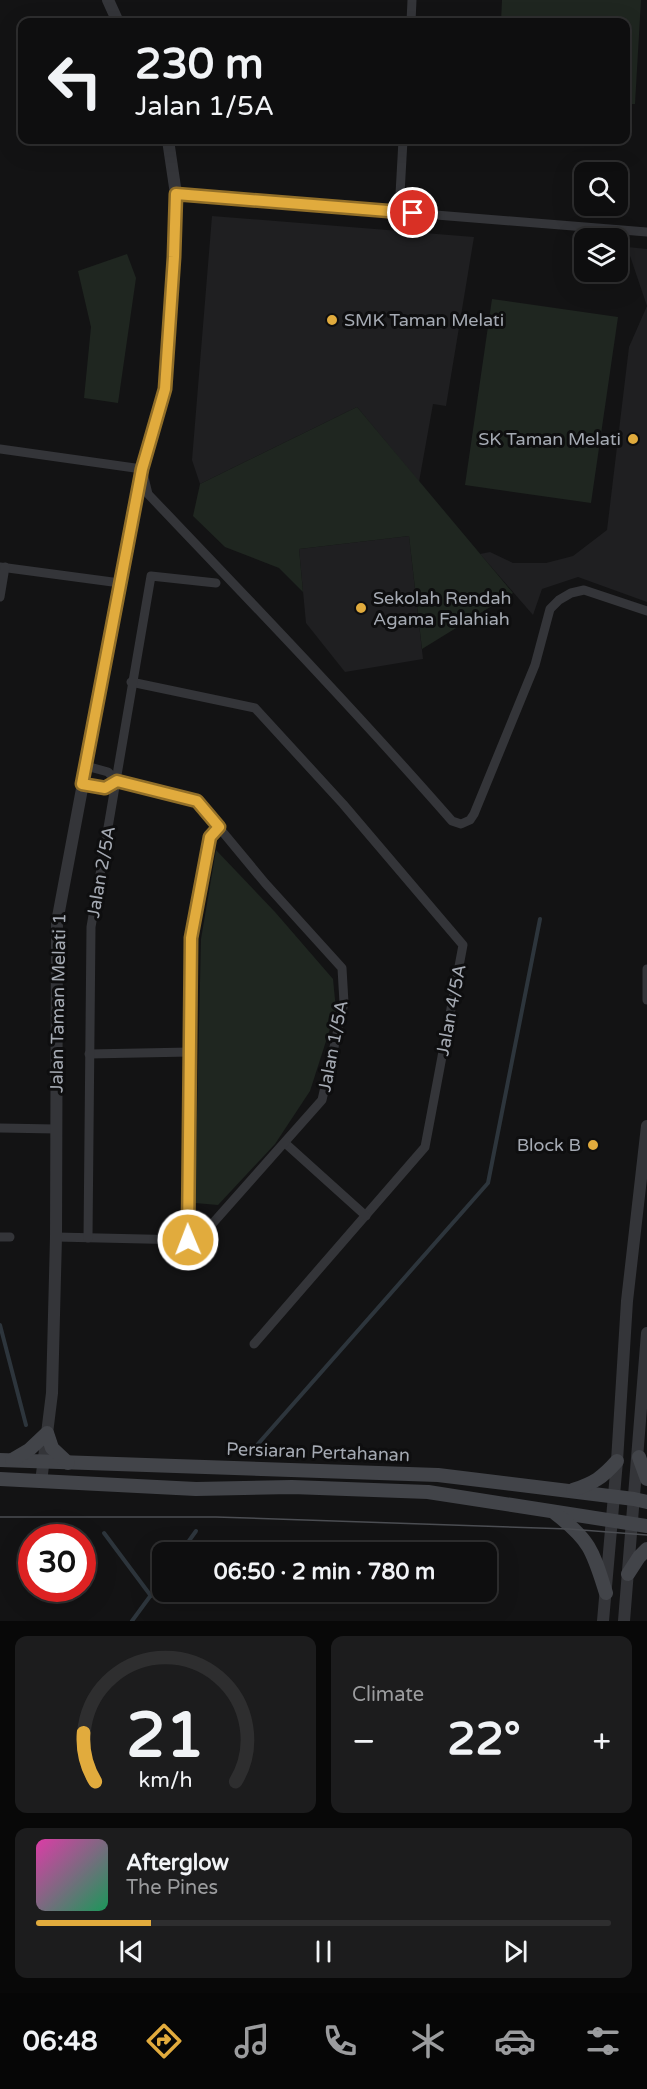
<!DOCTYPE html>
<html lang="en">
<head>
<meta charset="utf-8">
<style>
  body { margin:0; font-family:"Varela Round",sans-serif; background:#1c1c1d; color:#f1f3f6; height:100vh; display:flex; flex-direction:column; font-size:22px; white-space:nowrap }
  * { box-sizing:border-box; margin:0 }
  p { font-size:20px; color:#9b9c9e }
  .icon { flex:none; width:33px; height:33px; fill:none; stroke:currentColor; stroke-width:2; stroke-linecap:round; stroke-linejoin:round }
  .map { position:relative; height:1621px; overflow:hidden }
  .drawer { display:flex; flex-direction:column; gap:15px; padding:15px; background:#080808; flex:1 }
  .drawer>* { flex:none }
  .top-card { position:absolute; left:18px; top:18px; width:612px; height:126px; border-radius:12px; box-shadow:0 6px 24px #0002,0 0 0 2px #2e2e2f; background:#0e0e0f; color:#f1f3f6; overflow:hidden }
  .controls { position:absolute; left:574px; top:162px; display:grid; gap:12px }
  .controls a { display:grid; place-items:center; width:54px; height:54px; border-radius:12px; background:#0e0e0f; box-shadow:0 6px 24px #0002,0 0 0 2px #2e2e2f; font-size:30px }
  .speed { position:absolute; left:18px; top:1524px; display:flex; gap:12px; font-size:30px; font-weight:700; text-align:center }
  .speed>* { display:grid; place-content:center; width:78px; height:78px; border-radius:50%; background:#0e0e0f; box-shadow:0 6px 24px #0002,0 0 0 2px #2e2e2f; line-height:1 }
  .speed .limit { border:9px solid #d22; background:#fff; color:#111 }
  .pin { position:absolute; display:grid; place-items:center; width:51px; height:51px; color:#fff; margin:-26px; border:3px solid #fff; border-radius:50%; box-shadow:0 2px 6px #0007 }
  .me { position:absolute; width:66px; margin:-33px; rotate:359deg; stroke-linejoin:round; filter:drop-shadow(0 0 4px #0008) }
  .turn { display:flex; align-items:center; gap:21px; height:126px; padding:0 18px; font-size:27px }
  .turn .icon { width:78px; height:78px; stroke-width:2.5 }
  .turn b { display:block; font-size:42px; line-height:51px }
  .big { font-size:45px; font-weight:700; line-height:1.1 }
  .drawer .card { flex:1; display:flex; flex-direction:column; justify-content:center; gap:9px; min-width:0; padding:0 21px; border-radius:12px; background:#1c1c1d }
  .drawer .dial { align-items:center; gap:0 }
  .dial svg { height:156px; overflow:visible; fill:none; stroke:#2e2e2f; stroke-width:7; stroke-linecap:round; text-anchor:middle }
  .dial text { fill:#f1f3f6; stroke:none }
  .song { display:flex; align-items:center; gap:18px }
  .cover { width:72px; height:72px; border-radius:9px; background:linear-gradient(135deg,hsl(320 70% 55%),hsl(150 70% 35%)) }
  .played { height:6px; border-radius:3px; background:linear-gradient(90deg,#e1ab3d 20%,#2e2e2f 20%) }
  .keys { display:flex; justify-content:space-around; direction:ltr }
  .heat { display:flex; justify-content:space-between; align-items:center; font-size:33px; direction:ltr }
  .drawer .tiles { flex:1; display:grid; gap:15px; grid-template-columns:1fr 1fr }
  .card:last-child { grid-column:span 2 }
  .trip { position:absolute; left:152px; top:1542px; width:345px; height:60px; border-radius:12px; background:#0e0e0f; box-shadow:0 6px 24px #0002,0 0 0 2px #2e2e2f; font-weight:700; line-height:60px; text-align:center }
  .menu { display:flex; height:96px; justify-content:space-around; align-items:center; background:#060606; color:#9b9c9e }
  .menu .icon { width:42px; height:42px }
  .menu .current { color:#e1ab3d }
  .menu b { font-size:27px; color:#f1f3f6 }
  .map>svg:first-child { display:block }
  .built { fill:#1f1f21 }
  .green { fill:#1f2620 }
  .lines { fill:none; stroke-linecap:round; stroke-linejoin:round }
  .stream { stroke:#2d353c; stroke-width:4 }
  .minor { stroke:#343539; stroke-width:9 }
  .tertiary { stroke:#343539; stroke-width:12 }
  .secondary { stroke:#424449; stroke-width:14 }
  .tram { stroke:#4b4d52; stroke-width:1.5 }
  .route-casing { stroke:#926f28; stroke-width:15 }
  .route { stroke:#e1ab3d; stroke-width:10 }
  .poi-dot { fill:#e1ab3d; stroke:#0e0e0f; stroke-width:2 }
  .labels { text-anchor:middle; stroke-width:6; stroke-linejoin:round; paint-order:stroke }
  .poi-label { font-size:18px; fill:#a5aab3; stroke:#0e0e0f; text-anchor:start }
  .street-label { font-size:18px; fill:#a5aab3; stroke:#0e0e0f }
</style>
</head>
<body>
<div class="map">
<svg width="647" height="1621" viewBox="0 0 647 1621">
  <rect width="100%" height="100%" fill="#131314"/>
  <g class="built">
    <path d="M 212,216 L 474,237 L 446,406 L 433,404 L 419,482 L 357,407 L 200,484 L 192,460 Z"/>
    <path d="M 627,247 L 647,249 L 647,602 L 578,577 L 542,589 L 533,615 L 480,554 L 490,552 L 513,563 L 546,563 L 573,556 L 607,530 L 629,347 L 647,306 Z"/>
    <path d="M 409,536 L 423,659 L 345,672 L 306,623 L 299,549 Z"/>
  </g>
  <g class="green">
    <path d="M 502,0 L 641,0 L 635,104 L 626,104 L 626,22 L 501,22 Z"/>
    <path d="M 127,254 L 136,278 L 118,403 L 84,398 L 91,327 L 78,271 Z"/>
    <path d="M 492,299 L 618,317 L 591,503 L 465,485 Z"/>
    <path d="M 357,407 L 513,593 L 422,649 L 409,536 L 299,549 L 303,592 L 279,568 L 225,547 L 193,516 L 200,484 Z"/>
    <path d="M 216,850 L 275,912 L 333,979 L 336,1010 L 310,1091 L 275,1144 L 218,1205 L 195,1203 L 201,939 Z"/>
  </g>
  <g class="lines">
    <g class="stream">
      <path d="M 0,1325 L 26,1425"/>
      <path d="M 250,1453 L 488,1183 L 540,919"/>
      <path d="M 104,1533 L 151,1596"/>
      <path d="M 181,1552 L 196,1531"/>
      <path d="M 132,1621 L 162,1580"/>
    </g>
    <g class="minor">
      <path d="M 411,22 L 412,0"/>
      <path d="M 176,194 L 647,232"/>
      <path d="M 399,212 L 403,140"/>
      <path d="M 0,449 L 142,469 L 148,494 C 251,602 354,709 452,821 L 461,824 L 470,820 L 474,814 L 535,665 L 550,609 L 559,600 L 571,593 L 584,590 L 647,611"/>
      <path d="M 0,567 L 120,583"/>
      <path d="M 0,597 L 5,567"/>
      <path d="M 131,682 L 255,708 L 343,804 L 463,945 L 425,1147 L 254,1344"/>
      <path d="M 82,784 L 105,788 L 117,781"/>
      <path d="M 647,969 L 647,1000"/>
      <path d="M 89,1054 L 190,1052"/>
      <path d="M 0,1128 L 56,1129"/>
      <path d="M 285,1143 L 366,1216"/>
      <path d="M 0,1237 L 10,1237"/>
      <path d="M 56,1237 L 188,1240 L 205,1232 L 322,1100 L 344,1003 L 342,968 L 265,883 L 197,801 L 117,781 L 108,772 L 86,766"/>
      <path d="M 88,1238 L 91,927 L 151,576 L 216,583"/>
      <path d="M 188,1240 L 191,938 L 210,836 L 219,827"/>
    </g>
    <g class="tertiary">
      <path d="M 108,0 L 118,22"/>
      <path d="M 41,1482 L 52,1393 L 56,1237 L 57,922 L 142,469 L 165,389 L 174,257 L 176,194 L 168,140"/>
      <path d="M 603,1621 L 617,1461 L 627,1301 L 647,1126"/>
      <path d="M 624,1621 L 647,1333"/>
    </g>
    <g class="secondary">
      <path d="M 639,1457 L 647,1479"/>
      <path d="M 0,1460 L 438,1475 L 634,1499 L 647,1502"/>
      <path d="M 12,1460 L 29,1450 L 47,1433 L 52,1448 L 68,1463"/>
      <path d="M 0,1479 L 196,1489 L 292,1487 L 428,1492 L 647,1526"/>
      <path d="M 573,1490 C 594,1483 602,1478 617,1461"/>
      <path d="M 556,1514 C 591,1541 593,1552 606,1593"/>
      <path d="M 628,1574 L 639,1557 L 647,1549"/>
    </g>
    <path class="tram" d="M 0,1517 L 216,1517 L 569,1529 L 647,1535"/>
  </g>
  <g class="lines">
    <defs>
      <path id="route" d="M 188,1240 L 191,938 L 210,837 L 219,827 L 197,801 L 117,781 L 105,788 L 82,784 L 142,469 L 165,389 L 174,257 L 176,194 L 413,213"/>
    </defs>
    <use href="#route" class="route-casing"/>
    <use href="#route" class="route"/>
  </g>
  <g class="poi-dot">
    <circle cx="332" cy="320" r="6"/>
    <circle cx="633" cy="439" r="6"/>
    <circle cx="361" cy="608" r="6"/>
    <circle cx="593" cy="1145" r="6"/>
  </g>
  <g class="labels">
    <g class="poi-label">
      <text x="344" y="326">SMK Taman Melati</text>
      <text x="621" y="445" text-anchor="end">SK Taman Melati</text>
      <text x="373" y="604">Sekolah Rendah<tspan x="373" dy="21">Agama Falahiah</tspan></text>
      <text x="581" y="1151" text-anchor="end">Block B</text>
    </g>
    <g class="street-label">
      <text transform="translate(101 872) rotate(-80)" y="6">Jalan 2/5A</text>
      <text transform="translate(58 1003) rotate(-89)" y="6">Jalan Taman Melati 1</text>
      <text transform="translate(451 1010) rotate(-79)" y="6">Jalan 4/5A</text>
      <text transform="translate(333 1046) rotate(-79)" y="6">Jalan 1/5A</text>
      <text transform="translate(318 1452) rotate(2)" y="6">Persiaran Pertahanan</text>
    </g>
  </g>
</svg>
<div class="controls">
<a><svg class="icon" aria-label="search" viewBox="0 0 24 24"><circle cx="10" cy="10" r="6"/><path d="M15 15l6 6"/></svg></a>
<a><svg class="icon" aria-label="layers" viewBox="0 0 24 24"><path d="M12 4l9 5-9 5-9-5zM3 14l9 5 9-5"/></svg></a>
</div>
<div class="speed"><div class="limit">30</div></div>
<div class="pin" style="left:413px;top:213px;background:#d93025"><svg class="icon" aria-label="arrive" viewBox="0 0 24 24"><path d="M6 21V4h12l-3 4 3 4H6"/></svg></div>
<svg class="me" style="left:188px;top:1240px" viewBox="-20 -20 40 40"><circle r="17" fill="#e1ab3d" stroke="#fff" stroke-width="3"/><path d="M0-11L8 9 0 5-8 9z" fill="#fff"/></svg>
<div class="trip">06:50 · 2 min · 780 m</div>
<div class="top-card">
<div class="turn"><svg class="icon" aria-label="left" viewBox="0 0 24 24"><path d="M17 20v-9H6M10 6l-5 5 5 5"/></svg><div><b>230 m</b>Jalan 1/5A</div></div>
</div>
</div>
<section class="drawer">
<div class="tiles">
<div class="card dial"><svg viewBox="0 0 100 80">
<path d="M14 69A42 42 0 1 1 86 69"/>
<path d="M14 69A42 42 0 0 1 8 44" stroke="#e1ab3d"/>
<text x="50" y="56" font-size="32" font-weight="700">21</text>
<text x="50" y="72" font-size="11">km/h</text>
</svg></div>
<div class="card"><p>Climate</p>
<div class="heat"><a>−</a><b class="big">22°</b><a>+</a></div>
</div>
<div class="card">
<div class="song"><i class="cover"></i><div><b>Afterglow</b><p>The Pines</p></div></div>
<div class="played"></div>
<div class="keys"><svg class="icon" aria-label="previous" viewBox="0 0 24 24"><path d="M18 5L8 12l10 7zM5 5v14"/></svg><svg class="icon" aria-label="pause" viewBox="0 0 24 24"><path d="M8 5v14M16 5v14"/></svg><svg class="icon" aria-label="next" viewBox="0 0 24 24"><path d="M6 5l10 7-10 7zM19 5v14"/></svg></div>
</div>
</div>
</section>
<nav class="menu">
<b>06:48</b>
<svg class="icon current" aria-label="directions" viewBox="0 0 24 24"><path d="M12 3l9 9-9 9-9-9zM9 14v-3h6M13 9l2 2-2 2"/></svg>
<svg class="icon" aria-label="music" viewBox="0 0 24 24"><path d="M9 18V5l10-2v13"/><circle cx="6" cy="18" r="3"/><circle cx="16" cy="16" r="3"/></svg>
<svg class="icon" aria-label="phone" viewBox="0 0 24 24"><path d="M5 4h4l2 5-3 2q2 4 5 5l2-3 5 2v4C11 20 4 13 5 4z"/></svg>
<svg class="icon" aria-label="climate" viewBox="0 0 24 24"><path d="M12 3v18M4 7l16 10M4 17L20 7"/></svg>
<svg class="icon" aria-label="car" viewBox="0 0 24 24"><path d="M5 17H2v-5l4-1 3-4h7l3 4 3 1v5h-3M9 17h6M6 11h13"/><circle cx="7" cy="17" r="2"/><circle cx="17" cy="17" r="2"/></svg>
<svg class="icon" aria-label="filters" viewBox="0 0 24 24"><path d="M4 7h16M4 17h16"/><circle cx="9" cy="7" r="2"/><circle cx="15" cy="17" r="2"/></svg>
</nav>
</body>
</html>
